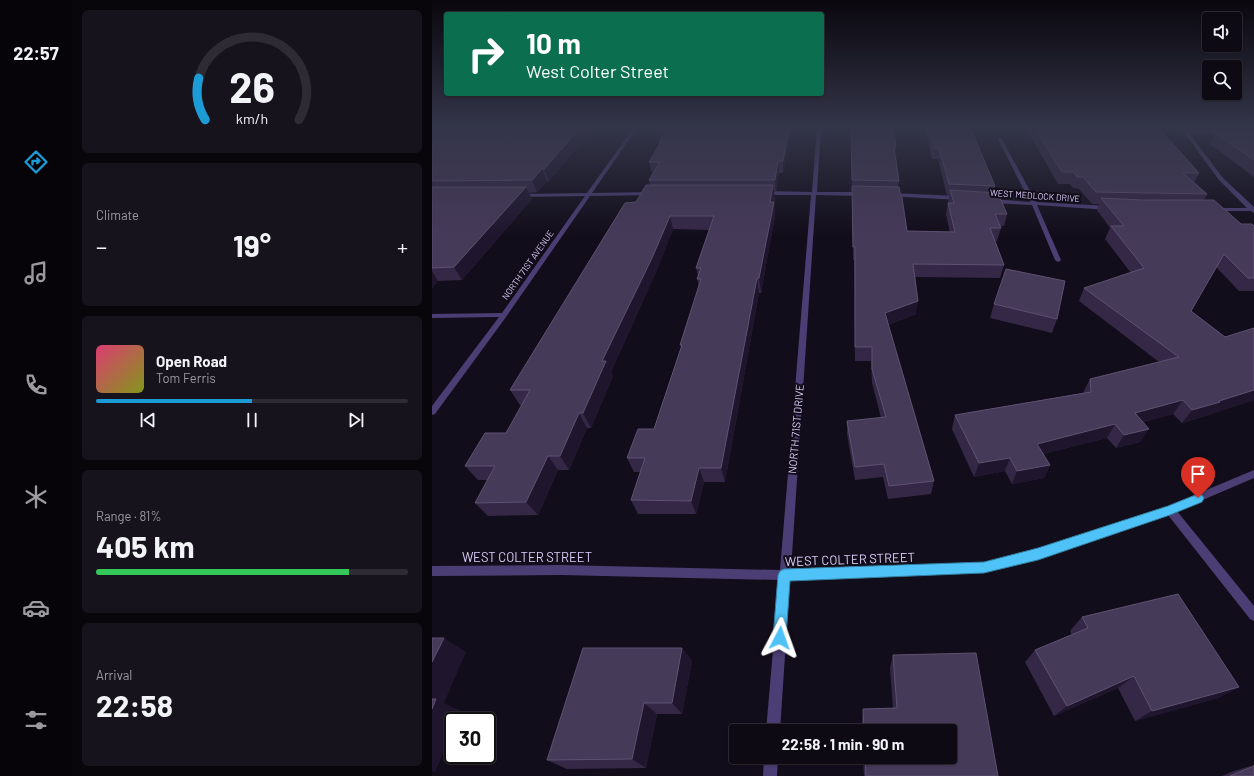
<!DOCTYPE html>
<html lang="en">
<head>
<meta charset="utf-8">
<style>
  body { margin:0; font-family:Barlow,sans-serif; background:#17131d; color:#f1f3f6; height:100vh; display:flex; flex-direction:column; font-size:15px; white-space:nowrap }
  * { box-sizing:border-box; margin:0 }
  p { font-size:13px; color:#9b9aa0 }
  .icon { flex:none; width:22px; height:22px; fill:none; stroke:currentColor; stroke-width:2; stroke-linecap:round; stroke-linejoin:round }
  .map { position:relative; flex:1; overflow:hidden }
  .drawer { display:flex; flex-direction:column; gap:10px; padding:10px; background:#08060b; width:360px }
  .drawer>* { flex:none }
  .guide { position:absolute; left:12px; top:12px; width:380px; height:84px; border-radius:4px; box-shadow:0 1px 3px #0004,0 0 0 1px #2e2b34; background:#0b6e4f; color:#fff; overflow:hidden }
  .controls { position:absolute; left:770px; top:12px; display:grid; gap:8px }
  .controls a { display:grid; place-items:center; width:40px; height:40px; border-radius:4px; background:#0e0a14; box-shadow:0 1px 3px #0004,0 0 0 1px #2e2b34; font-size:20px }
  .speed { position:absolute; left:12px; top:712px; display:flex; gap:8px; font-size:20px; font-weight:700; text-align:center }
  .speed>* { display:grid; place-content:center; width:52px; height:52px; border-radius:50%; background:#0e0a14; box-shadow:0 1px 3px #0004,0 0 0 1px #2e2b34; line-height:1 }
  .speed .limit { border:2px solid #111; border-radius:6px; background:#fff; color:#111 }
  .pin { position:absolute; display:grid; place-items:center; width:34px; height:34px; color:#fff; margin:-41px -17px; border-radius:50% 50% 50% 0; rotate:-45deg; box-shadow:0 0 4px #0007 }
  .pin .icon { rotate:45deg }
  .me { position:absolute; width:44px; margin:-22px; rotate:4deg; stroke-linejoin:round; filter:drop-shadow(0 0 3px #0008) }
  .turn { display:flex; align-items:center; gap:14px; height:84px; padding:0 16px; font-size:18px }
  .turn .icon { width:52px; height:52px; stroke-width:2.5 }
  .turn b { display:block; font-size:28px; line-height:34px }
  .big { font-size:30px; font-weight:700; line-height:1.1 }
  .drawer .card { flex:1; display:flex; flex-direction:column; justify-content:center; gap:6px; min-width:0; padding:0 14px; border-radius:6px; background:#17131d }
  .drawer .dial { align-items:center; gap:0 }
  .dial svg { height:104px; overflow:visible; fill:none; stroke:#2e2b34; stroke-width:7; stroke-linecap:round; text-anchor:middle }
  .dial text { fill:#f1f3f6; stroke:none }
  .song { display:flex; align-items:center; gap:12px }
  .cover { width:48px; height:48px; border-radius:6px; background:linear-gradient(135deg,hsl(340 70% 55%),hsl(70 70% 35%)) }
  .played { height:4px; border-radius:2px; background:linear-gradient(90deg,#1c9cd6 50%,#2e2b34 50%) }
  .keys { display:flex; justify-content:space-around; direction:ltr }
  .heat { display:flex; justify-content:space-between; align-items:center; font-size:22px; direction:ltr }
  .charge { height:6px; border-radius:3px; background:linear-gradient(90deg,#34c759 81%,#2e2b34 0) }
  .trip { position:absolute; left:297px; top:724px; width:228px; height:40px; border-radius:4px; background:#0e0a14; box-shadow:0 1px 3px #0004,0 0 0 1px #2e2b34; font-weight:700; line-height:40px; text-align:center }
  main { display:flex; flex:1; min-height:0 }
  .tab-bar { display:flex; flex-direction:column; width:72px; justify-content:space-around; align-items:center; background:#060408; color:#9b9aa0 }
  .tab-bar .icon { width:28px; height:28px }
  .tab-bar .active { color:#1c9cd6 }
  .tab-bar b { font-size:18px; color:#f1f3f6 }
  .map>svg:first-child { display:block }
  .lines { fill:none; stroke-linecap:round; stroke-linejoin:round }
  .street { fill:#4b3e74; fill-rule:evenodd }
  .wall { fill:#352846 }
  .shaded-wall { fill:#1f162d }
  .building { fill:#463a59; stroke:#5e5172 }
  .route { fill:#4fc3f7; stroke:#337fa1 }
  .labels { text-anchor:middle; stroke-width:4; stroke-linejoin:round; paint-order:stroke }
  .far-street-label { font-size:9px; fill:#dbcdf8; stroke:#120d1a }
  .street-label { font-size:11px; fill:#dbcdf8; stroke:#120d1a }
  .near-street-label { font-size:13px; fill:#dbcdf8; stroke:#120d1a }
</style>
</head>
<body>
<main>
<nav class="tab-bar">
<b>22:57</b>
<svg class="icon active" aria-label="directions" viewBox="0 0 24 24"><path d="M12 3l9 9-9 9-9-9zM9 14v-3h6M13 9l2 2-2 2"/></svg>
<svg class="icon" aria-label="music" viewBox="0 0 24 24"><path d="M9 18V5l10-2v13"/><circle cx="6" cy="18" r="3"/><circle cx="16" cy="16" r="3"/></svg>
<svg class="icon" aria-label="phone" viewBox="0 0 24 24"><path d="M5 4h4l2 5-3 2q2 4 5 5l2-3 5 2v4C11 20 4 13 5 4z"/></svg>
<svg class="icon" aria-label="climate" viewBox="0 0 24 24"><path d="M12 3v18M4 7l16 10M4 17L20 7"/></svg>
<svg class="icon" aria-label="car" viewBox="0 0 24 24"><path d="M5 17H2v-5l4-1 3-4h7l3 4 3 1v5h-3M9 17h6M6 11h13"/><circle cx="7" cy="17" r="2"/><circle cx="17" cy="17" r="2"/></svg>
<svg class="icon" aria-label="filters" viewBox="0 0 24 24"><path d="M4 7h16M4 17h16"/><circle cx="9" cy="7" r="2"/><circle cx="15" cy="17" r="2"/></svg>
</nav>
<section class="drawer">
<div class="card dial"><svg viewBox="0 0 100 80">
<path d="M14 69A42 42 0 1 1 86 69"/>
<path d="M14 69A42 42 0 0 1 9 37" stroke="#1c9cd6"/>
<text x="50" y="56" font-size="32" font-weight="700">26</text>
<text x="50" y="72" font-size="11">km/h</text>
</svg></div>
<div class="card"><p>Climate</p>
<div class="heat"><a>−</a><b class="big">19°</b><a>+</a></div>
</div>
<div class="card">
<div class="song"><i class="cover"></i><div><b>Open Road</b><p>Tom Ferris</p></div></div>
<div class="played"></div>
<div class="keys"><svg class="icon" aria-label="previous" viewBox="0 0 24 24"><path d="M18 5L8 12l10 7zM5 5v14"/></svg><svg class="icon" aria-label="pause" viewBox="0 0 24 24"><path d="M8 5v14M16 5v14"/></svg><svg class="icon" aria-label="next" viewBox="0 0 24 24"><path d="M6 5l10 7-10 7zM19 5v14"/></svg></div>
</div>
<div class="card"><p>Range · 81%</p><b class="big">405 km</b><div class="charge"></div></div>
<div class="card"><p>Arrival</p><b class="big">22:58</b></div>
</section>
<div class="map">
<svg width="822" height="776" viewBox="0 0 822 776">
  <rect width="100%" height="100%" fill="#120d1a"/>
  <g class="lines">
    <g class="street">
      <path d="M 202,127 L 206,127 L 160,193 L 219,192 L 221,193 L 221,195 L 158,196 L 74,317 L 3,414 L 0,415 L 0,406 L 67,317 L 0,318 L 0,314 L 70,313 L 153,196 L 89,197 L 87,196 L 87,194 L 155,193 Z"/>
      <path d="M 385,127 L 389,127 L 385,192 L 429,192 L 432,194 L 429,196 L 384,195 L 359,570 L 553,562 L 606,549 L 736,506 L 822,470 L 822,478 L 745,511 L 822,606 L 822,621 L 818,619 L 736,515 L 606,559 L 553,572 L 358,580 L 348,731 L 334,731 L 347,580 L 129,575 L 0,576 L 0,566 L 129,565 L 348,570 L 379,195 L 333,195 L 330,193 L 333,191 L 380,192 Z"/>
      <path d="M 748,127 L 752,127 L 755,131 L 822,130 L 822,132 L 757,133 L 791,178 L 822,207 L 822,213 L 819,211 L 780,211 L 780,209 L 782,208 L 815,208 L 787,180 Z"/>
      <path d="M 568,138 L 570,139 L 604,202 L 677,206 L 680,208 L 677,210 L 605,205 L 629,260 L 628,261 L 626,262 L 623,260 L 600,205 L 559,203 L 556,201 L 559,199 L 598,202 L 566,139 Z"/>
      <path d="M 459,193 L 527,196 L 530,198 L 527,200 L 457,196 L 457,194 Z"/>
      <path d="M 332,757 L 346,757 L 345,776 L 331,776 Z"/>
    </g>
  </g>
  <g class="wall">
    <path d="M 0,127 L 162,127 L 117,181 L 115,181 L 105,192 L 97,193 L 100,199 L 30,280 L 6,281 L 0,288 Z"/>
    <path d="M 237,127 L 360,127 L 351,173 L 347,173 L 344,192 L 342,192 L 343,198 L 342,204 L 343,216 L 329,293 L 327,293 L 293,482 L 272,482 L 264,514 L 206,514 L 199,500 L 208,472 L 202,472 L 195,458 L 222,429 L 249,347 L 248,345 L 267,286 L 265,279 L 266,276 L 264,268 L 277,230 L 241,229 L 224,272 L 179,372 L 181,376 L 159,428 L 155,428 L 137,470 L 126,470 L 106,515 L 56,516 L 43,503 L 55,480 L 46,480 L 33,466 L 74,433 L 90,405 L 88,405 L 78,390 L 204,202 L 218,185 L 217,180 L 221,173 L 220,173 L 217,162 L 228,144 L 227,142 Z"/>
    <path d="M 419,127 L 464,147 L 463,156 L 467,181 L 466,187 L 475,231 L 518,232 L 514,215 L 517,196 L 515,196 L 506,159 L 500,159 L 493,127 L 538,127 L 563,186 L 562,193 L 575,214 L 572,226 L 568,226 L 569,228 L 565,241 L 563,241 L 572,265 L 568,278 L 483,277 L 484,314 L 456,325 L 502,481 L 499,494 L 456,499 L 451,477 L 423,480 L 415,434 L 415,421 L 449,418 L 440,383 L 439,361 L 423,361 L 422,260 L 421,260 Z"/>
    <path d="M 593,127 L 726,127 L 767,173 L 762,183 L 775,194 L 772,200 L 809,224 L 822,226 L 822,291 L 807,291 L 784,267 L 759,311 L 793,337 L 822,328 L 822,400 L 779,414 L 777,415 L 750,423 L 741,414 L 711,422 L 708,442 L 684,448 L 675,438 L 611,454 L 618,465 L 612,478 L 580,484 L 573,471 L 542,477 L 520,429 L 523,415 L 651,393 L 658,379 L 727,362 L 647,301 L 652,288 L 699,273 L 673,239 L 678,228 L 665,210 L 667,204 L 660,204 L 647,189 L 641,188 L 638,184 L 626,184 Z"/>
    <path d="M 796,127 L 822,127 L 822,177 L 778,144 L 783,133 L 806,133 L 808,129 L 798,129 Z"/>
    <path d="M 562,304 L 625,319 L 620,333 L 558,318 Z"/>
    <path d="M 650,617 L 807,687 L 786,698 L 703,721 L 686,688 L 622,716 L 593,662 L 603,650 L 640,635 L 638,631 Z"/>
    <path d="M 250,648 L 260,661 L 250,714 L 225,714 L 214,768 L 135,769 L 115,760 Z"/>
    <path d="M 461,655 L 566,776 L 432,776 L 431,757 L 518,757 L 518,731 L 430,731 L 430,721 L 431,709 L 461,709 L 458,668 Z"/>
    <path d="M 822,765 L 822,776 L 790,776 L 802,771 Z"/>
  </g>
  <g class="shaded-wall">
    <path d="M 149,127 L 162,127 L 117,181 L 112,169 Z"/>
    <path d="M 357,127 L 360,127 L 351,173 L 351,161 Z"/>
    <path d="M 346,161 L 347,173 L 344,192 L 343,180 Z"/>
    <path d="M 110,169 L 115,181 L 105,192 L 100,180 Z"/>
    <path d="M 341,185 L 343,198 L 342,204 L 343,216 L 329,293 L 327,278 Z"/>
    <path d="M 94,187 L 100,199 L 30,280 L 22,267 Z"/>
    <path d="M 238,216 L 241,229 L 224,272 L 179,372 L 181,376 L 159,428 L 151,413 L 170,361 Z"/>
    <path d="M 0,271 L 6,281 L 0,288 Z"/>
    <path d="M 325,278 L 327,293 L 293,482 L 289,468 Z"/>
    <path d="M 486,301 L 484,314 L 452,326 L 453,313 Z"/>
    <path d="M 822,390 L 822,400 L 779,414 L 777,415 L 750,423 L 760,410 Z"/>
    <path d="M 751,400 L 741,414 L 694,427 L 703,413 Z"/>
    <path d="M 147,413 L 155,428 L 137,470 L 128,456 Z"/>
    <path d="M 683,424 L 675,438 L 599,457 L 605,444 Z"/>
    <path d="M 717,429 L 708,442 L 684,448 L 692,435 Z"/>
    <path d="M 116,456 L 126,470 L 106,515 L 94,502 Z"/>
    <path d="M 578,458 L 573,471 L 542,477 L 547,463 Z"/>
    <path d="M 618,465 L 612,478 L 580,484 L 585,471 Z"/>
    <path d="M 267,468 L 272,482 L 264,514 L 259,501 Z"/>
    <path d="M 12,638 L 34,652 L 12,703 L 29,711 L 25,721 L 21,721 L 21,730 L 3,772 L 0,771 L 0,662 Z"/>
    <path d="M 250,648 L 260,661 L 250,714 L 240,703 Z"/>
    <path d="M 702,676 L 686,688 L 622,716 L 635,706 Z"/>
    <path d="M 807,687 L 786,698 L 703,721 L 720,711 Z"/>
    <path d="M 212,703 L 225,714 L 214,768 L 200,759 Z"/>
  </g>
  <g class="building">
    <path d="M 0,127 L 149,127 L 112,169 L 110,169 L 100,180 L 0,181 Z"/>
    <path d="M 237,127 L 357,127 L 351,161 L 346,161 L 343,180 L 217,180 L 228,162 L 217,162 L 229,142 L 227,142 Z"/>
    <path d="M 419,127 L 461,127 L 464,147 L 462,147 L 467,181 L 420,180 Z"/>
    <path d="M 497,127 L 538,127 L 563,186 L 517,184 L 507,148 L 502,148 Z"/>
    <path d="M 602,127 L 726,127 L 767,173 L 751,173 L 775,194 L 664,192 L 651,177 L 645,177 L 642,172 L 630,172 Z"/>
    <path d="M 818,127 L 822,127 L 822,130 Z"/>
    <path d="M 783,133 L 822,133 L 822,160 Z"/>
    <path d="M 214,185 L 341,185 L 338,202 L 342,202 L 327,278 L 325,278 L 289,468 L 267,468 L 259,501 L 199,500 L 213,458 L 195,458 L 206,429 L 222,429 L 250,345 L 248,345 L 269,279 L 265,279 L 269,268 L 264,268 L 282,216 L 238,216 L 220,258 L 170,361 L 174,361 L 151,413 L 147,413 L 128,456 L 116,456 L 94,502 L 43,503 L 63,466 L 33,466 L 53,433 L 74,433 L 98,390 L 78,390 L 193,203 L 204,202 Z"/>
    <path d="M 420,186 L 467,187 L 469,197 L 470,197 L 475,231 L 523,232 L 516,203 L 522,203 L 518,190 L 566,193 L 575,214 L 563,214 L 569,228 L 558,228 L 572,265 L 481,264 L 486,301 L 453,313 L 502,481 L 457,486 L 452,464 L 423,467 L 415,421 L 454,417 L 440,369 L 440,347 L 423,347 L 423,247 L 421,247 Z"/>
    <path d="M 0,187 L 94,187 L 22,267 L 0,268 Z"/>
    <path d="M 669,198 L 710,200 L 782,200 L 809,224 L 820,224 L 822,226 L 822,278 L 816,278 L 792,254 L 759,311 L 793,337 L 822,328 L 822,390 L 787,401 L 788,402 L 760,410 L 751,400 L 703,413 L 717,429 L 692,435 L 683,424 L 605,444 L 618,465 L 585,471 L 578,458 L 547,463 L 523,415 L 659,392 L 658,379 L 747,357 L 652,288 L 712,268 L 679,226 L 692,226 Z"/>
    <path d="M 574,269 L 633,281 L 625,319 L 562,304 Z"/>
    <path d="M 746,594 L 807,687 L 720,711 L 702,676 L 635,706 L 603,650 L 656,628 L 650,617 Z"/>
    <path d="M 0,638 L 12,638 L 0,662 Z"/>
    <path d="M 151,648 L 250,648 L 240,703 L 212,703 L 200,759 L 115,760 Z"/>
    <path d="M 544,653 L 566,776 L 434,776 L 433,757 L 518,757 L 518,731 L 432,731 L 431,709 L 465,708 L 461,655 Z"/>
    <path d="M 0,699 L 4,699 L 0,709 Z"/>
    <path d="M 822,766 L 822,776 L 798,776 Z"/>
  </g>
  <linearGradient id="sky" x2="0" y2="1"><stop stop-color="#0a070e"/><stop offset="0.54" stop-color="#333549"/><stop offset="1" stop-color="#333549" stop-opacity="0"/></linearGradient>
  <rect width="822" height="236" fill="url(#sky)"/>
  <path class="route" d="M 766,494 L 770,495 L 772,498 L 770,502 L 738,515 L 606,560 L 552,573 L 358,581 L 354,638 L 352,642 L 348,644 L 343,642 L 341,638 L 346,575 L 348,571 L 352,569 L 552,562 L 606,548 L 736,506 Z"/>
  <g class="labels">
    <g class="far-street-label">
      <text transform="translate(603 196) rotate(4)" y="3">WEST MEDLOCK DRIVE</text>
      <text transform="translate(96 265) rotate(-55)" y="3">NORTH 71ST AVENUE</text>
    </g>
    <g class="street-label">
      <text transform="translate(364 429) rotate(-85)" y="4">NORTH 71ST DRIVE</text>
    </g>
    <g class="near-street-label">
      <text x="95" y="562">WEST COLTER STREET</text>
      <text transform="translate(418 559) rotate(-2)" y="5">WEST COLTER STREET</text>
    </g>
  </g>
</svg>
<div class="controls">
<a><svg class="icon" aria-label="sound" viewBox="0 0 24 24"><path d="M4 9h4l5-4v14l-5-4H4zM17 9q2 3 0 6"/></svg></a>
<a><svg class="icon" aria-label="search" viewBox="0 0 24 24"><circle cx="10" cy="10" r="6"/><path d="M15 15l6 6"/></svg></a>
</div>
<div class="speed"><div class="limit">30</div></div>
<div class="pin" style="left:766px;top:498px;background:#d93025"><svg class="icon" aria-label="arrive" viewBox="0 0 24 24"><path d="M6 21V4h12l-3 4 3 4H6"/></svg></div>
<svg class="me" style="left:348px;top:638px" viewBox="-20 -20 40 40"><path d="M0-17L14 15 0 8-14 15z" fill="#4fc3f7" stroke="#fff" stroke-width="4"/></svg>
<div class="trip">22:58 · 1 min · 90 m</div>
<div class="guide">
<div class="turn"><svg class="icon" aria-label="right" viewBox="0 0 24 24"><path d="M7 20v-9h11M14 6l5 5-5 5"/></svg><div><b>10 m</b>West Colter Street</div></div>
</div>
</div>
</main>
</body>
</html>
